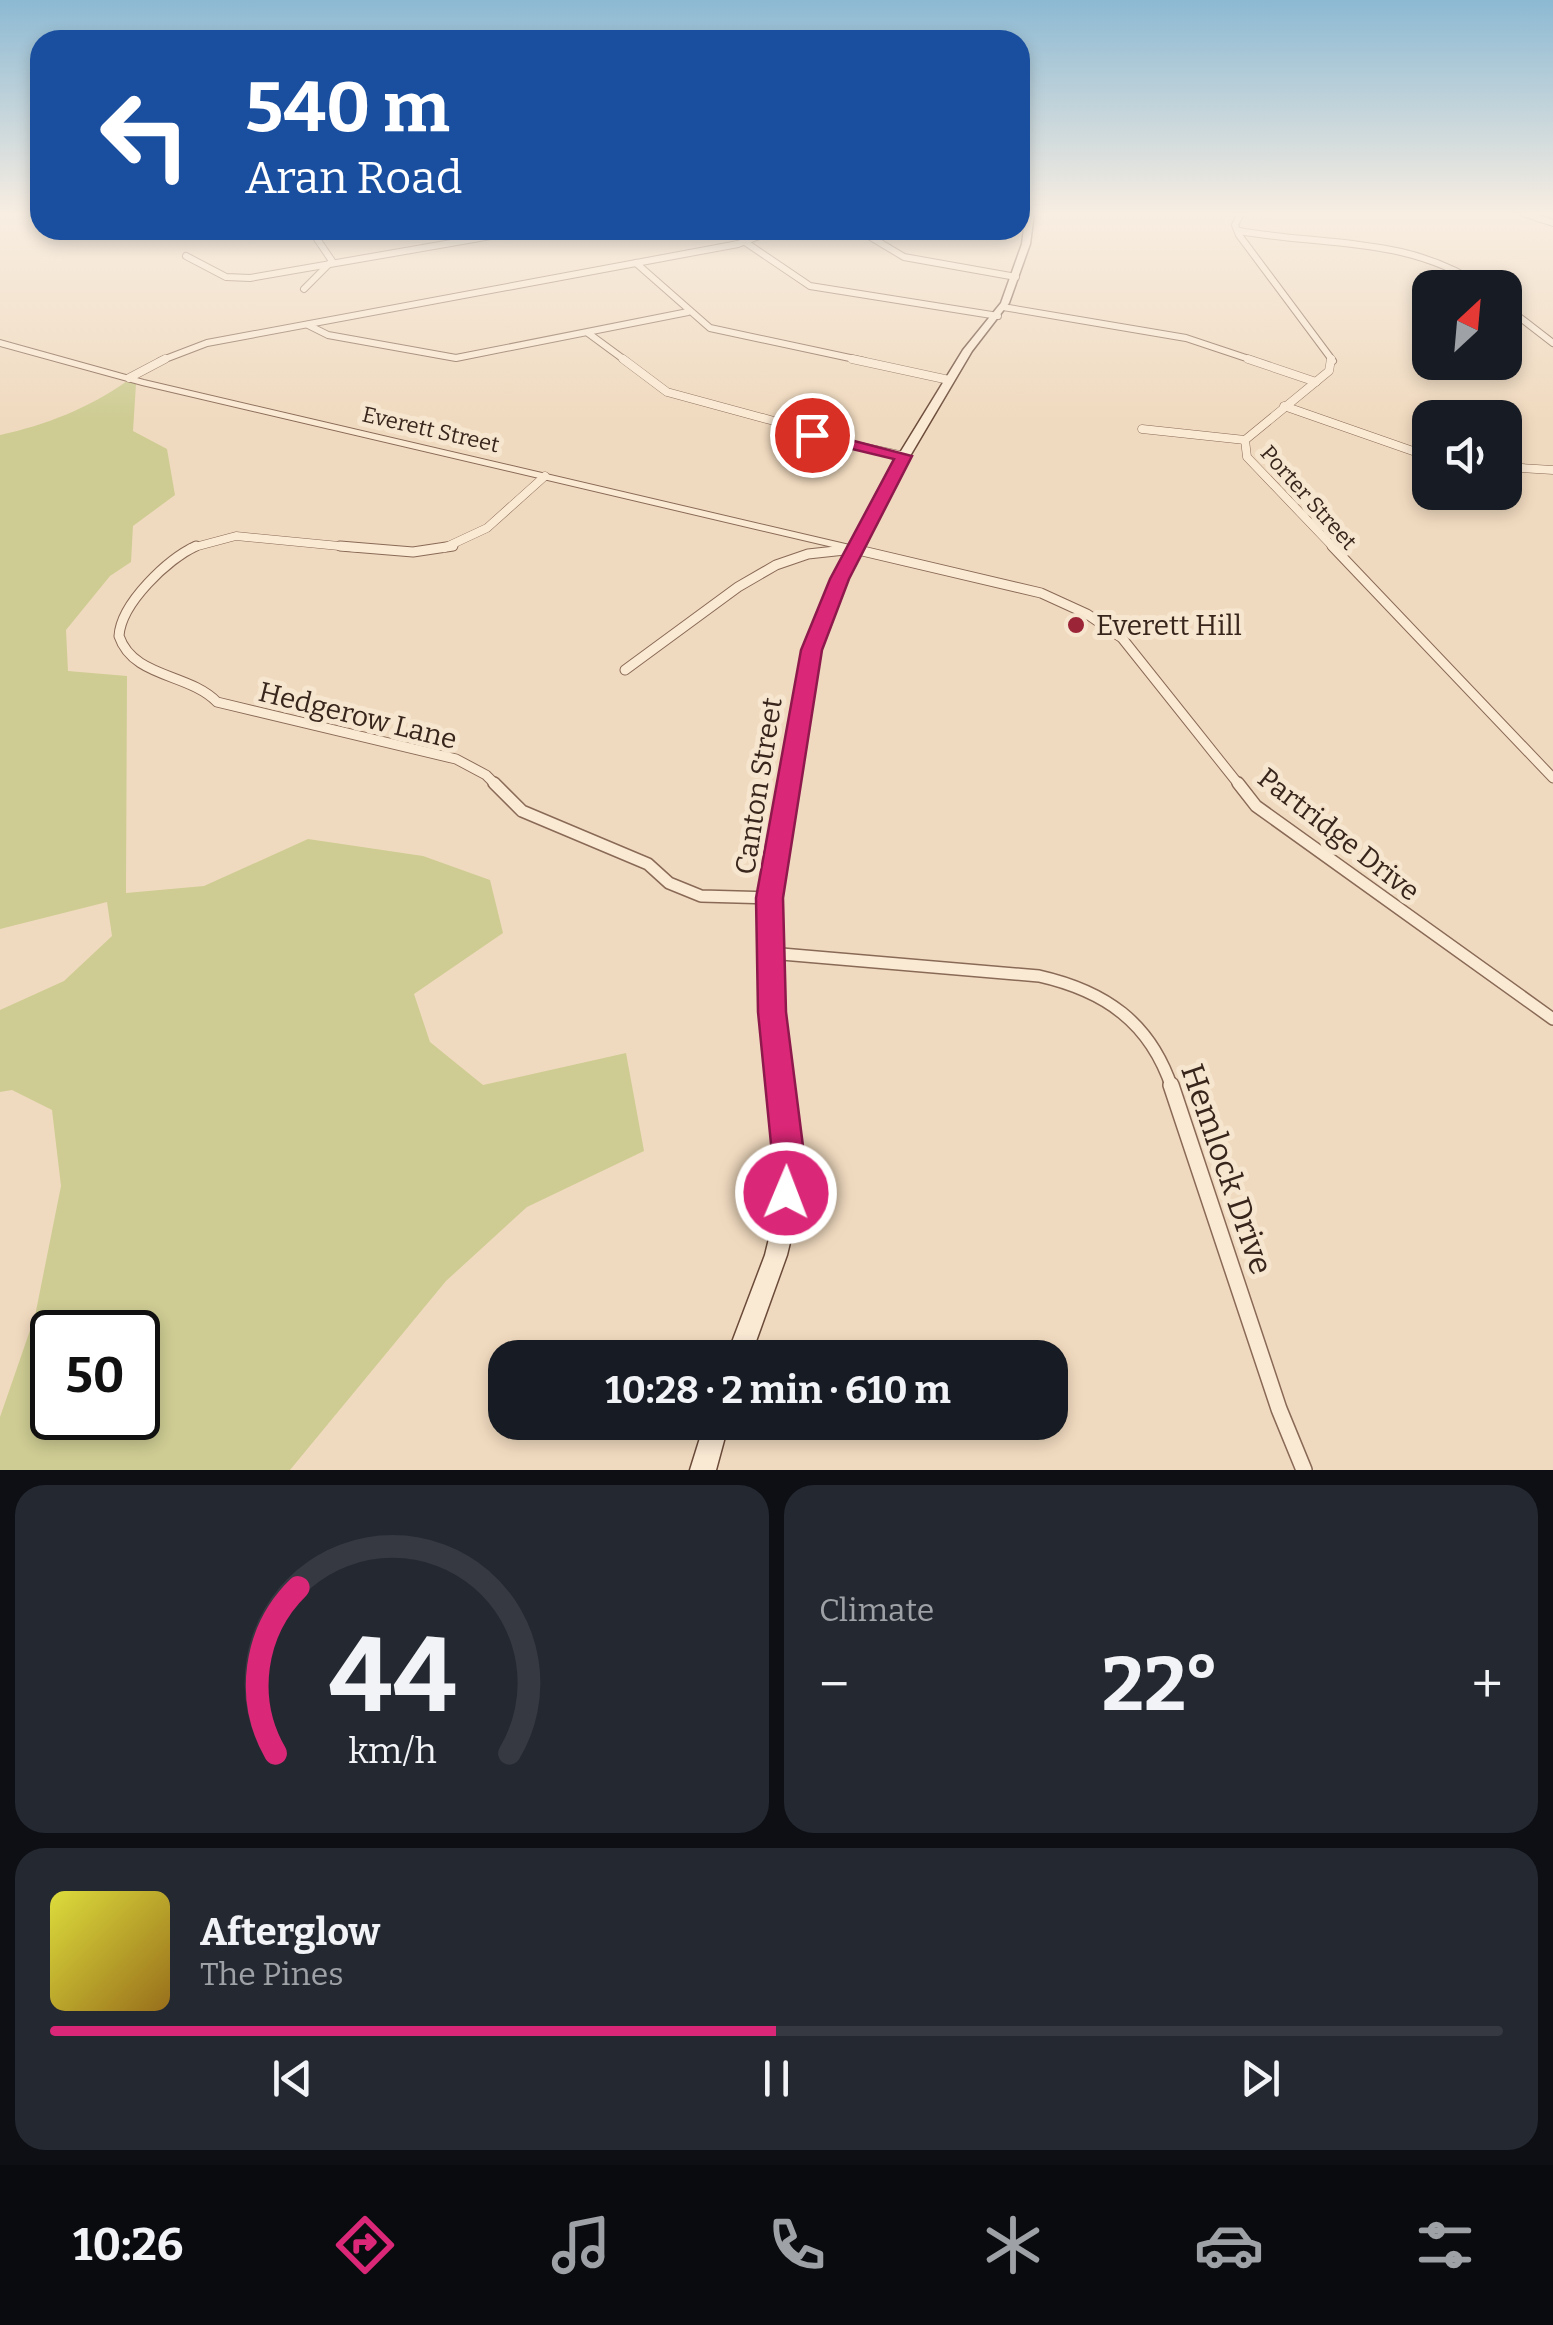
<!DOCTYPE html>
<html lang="en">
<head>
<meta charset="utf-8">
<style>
  body { margin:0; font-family:Bitter,serif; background:#242831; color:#f1f3f6; height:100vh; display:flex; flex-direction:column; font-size:38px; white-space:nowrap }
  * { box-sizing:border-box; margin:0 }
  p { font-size:32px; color:#9ea1a6 }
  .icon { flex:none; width:55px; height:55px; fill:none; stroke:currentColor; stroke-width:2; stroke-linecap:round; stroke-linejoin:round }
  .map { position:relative; height:1470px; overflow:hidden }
  .sheet { display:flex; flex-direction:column; gap:15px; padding:15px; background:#0d0f14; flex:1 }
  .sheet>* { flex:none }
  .hud { position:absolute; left:30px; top:30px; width:1000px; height:210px; border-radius:30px; box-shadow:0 5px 15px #0003; background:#1a4fa0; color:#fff; overflow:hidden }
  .needle { width:65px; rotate:26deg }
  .buttons { position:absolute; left:1412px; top:270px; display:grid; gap:20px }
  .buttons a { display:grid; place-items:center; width:110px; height:110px; border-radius:20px; background:#171b24; box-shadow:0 5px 15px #0003; font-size:50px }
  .speed { position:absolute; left:30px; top:1310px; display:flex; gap:20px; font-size:50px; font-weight:700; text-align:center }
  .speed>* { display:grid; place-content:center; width:130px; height:130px; border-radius:50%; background:#171b24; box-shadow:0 5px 15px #0003; line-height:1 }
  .speed .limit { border:5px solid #111; border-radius:15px; background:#fff; color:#111 }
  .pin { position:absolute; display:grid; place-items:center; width:85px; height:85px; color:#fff; margin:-42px; border:5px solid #fff; border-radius:50%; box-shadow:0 2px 10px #0007 }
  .me { position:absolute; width:110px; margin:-55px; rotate:1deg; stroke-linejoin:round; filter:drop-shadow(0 0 8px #0008) }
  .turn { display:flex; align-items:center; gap:35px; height:210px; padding:0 50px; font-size:45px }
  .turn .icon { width:130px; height:130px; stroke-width:2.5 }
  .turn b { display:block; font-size:70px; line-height:85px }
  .big { font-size:75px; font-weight:700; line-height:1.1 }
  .sheet .tile { flex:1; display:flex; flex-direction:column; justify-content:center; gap:15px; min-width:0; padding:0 35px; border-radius:30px; background:#242831 }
  .sheet .dial { align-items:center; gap:0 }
  .dial svg { height:260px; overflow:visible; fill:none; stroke:#363941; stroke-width:7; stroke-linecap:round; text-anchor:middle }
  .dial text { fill:#f1f3f6; stroke:none }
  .song { display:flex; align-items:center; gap:30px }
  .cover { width:120px; height:120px; border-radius:15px; background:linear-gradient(135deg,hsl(60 70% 55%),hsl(40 70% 35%)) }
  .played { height:10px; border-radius:5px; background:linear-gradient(90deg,#db2777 50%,#363941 50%) }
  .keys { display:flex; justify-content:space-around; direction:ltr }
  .heat { display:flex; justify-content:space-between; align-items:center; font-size:55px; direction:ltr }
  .sheet .tiles { flex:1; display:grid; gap:15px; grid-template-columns:1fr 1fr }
  .tile:last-child { grid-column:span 2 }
  .trip { position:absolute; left:488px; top:1340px; width:580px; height:100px; border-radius:30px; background:#171b24; box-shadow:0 5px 15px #0003; font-weight:700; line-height:100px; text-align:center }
  .dock { display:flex; height:160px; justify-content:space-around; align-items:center; background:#090b0e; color:#9ea1a6 }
  .dock .icon { width:70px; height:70px }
  .dock .on { color:#db2777 }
  .dock b { font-size:45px; color:#f1f3f6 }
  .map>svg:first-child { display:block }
  .green { fill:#cecc93; fill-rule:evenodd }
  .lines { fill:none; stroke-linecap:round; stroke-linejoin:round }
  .minor-far4-casing { stroke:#896a57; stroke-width:8 }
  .minor-far3-casing { stroke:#896a57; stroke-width:9 }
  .minor-far2-casing { stroke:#896a57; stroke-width:11 }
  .minor-far1-casing { stroke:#896a57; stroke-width:14 }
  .minor-casing { stroke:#896a57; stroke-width:18 }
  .tertiary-casing { stroke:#896a57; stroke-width:2 }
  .secondary-casing { stroke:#6b4b3a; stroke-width:3 }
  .minor-far4 { stroke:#fae9d3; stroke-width:6 }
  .minor-far3 { stroke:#fae9d3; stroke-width:8 }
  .minor-far2 { stroke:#fae9d3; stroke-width:9 }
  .minor-far1 { stroke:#fae9d3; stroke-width:11 }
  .minor { stroke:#fae9d3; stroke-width:15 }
  .tertiary { fill:#fae9d3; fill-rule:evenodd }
  .secondary { fill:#fae9d3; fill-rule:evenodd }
  .route { fill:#db2777; stroke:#8e194d; stroke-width:2.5 }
  .poi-dot { fill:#9b2437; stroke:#f7e6cf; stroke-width:4 }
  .labels { text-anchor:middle; stroke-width:10; stroke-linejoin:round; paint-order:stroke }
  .far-street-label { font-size:22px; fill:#38251c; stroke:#f7e6cf }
  .poi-label { font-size:28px; fill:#38251c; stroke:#f7e6cf; text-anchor:start }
  .street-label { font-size:28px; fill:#38251c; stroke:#f7e6cf }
  .near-street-label { font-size:32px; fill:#38251c; stroke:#f7e6cf }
</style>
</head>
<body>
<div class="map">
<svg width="1553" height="1470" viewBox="0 0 1553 1470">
  <rect width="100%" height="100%" fill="#f0dabf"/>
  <path class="green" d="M 127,381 L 136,384 L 133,431 L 167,449 L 175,495 L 133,526 L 131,562 L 110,576 L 66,630 L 68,671 L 127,676 L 126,893 L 204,886 L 308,839 L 423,856 L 490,880 L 503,933 L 414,994 L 430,1042 L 483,1085 L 626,1053 L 644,1151 L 527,1207 L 446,1281 L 290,1470 L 0,1470 L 0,1417 L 35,1316 L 61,1186 L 52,1110 L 12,1090 L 0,1092 L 0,1010 L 64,981 L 112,936 L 107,902 L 0,929 L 0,435 C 46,425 89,408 127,381 ZM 52,1332 L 138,1332 L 138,1418 L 52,1418 Z"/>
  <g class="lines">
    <defs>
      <g id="minor-far4">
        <path d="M 1241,213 L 1235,225 L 1239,235 L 1333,361"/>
        <path d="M 1523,213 L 1553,223"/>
        <path d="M 859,230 L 904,257 L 1016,277"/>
        <path d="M 1239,231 C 1324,246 1411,236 1484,288"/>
        <path d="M 745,242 L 810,286 L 998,316"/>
        <path d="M 186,256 L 226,277 L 250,278 L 526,230"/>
        <path d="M 636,263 L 710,328 L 864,361"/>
        <path d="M 304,289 L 332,261 L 311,230"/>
        <path d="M 1505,306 L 1553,343"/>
        <path d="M 1003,307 L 1186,338 L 1255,361"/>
        <path d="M 308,325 L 328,335 L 456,358 L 688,312"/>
        <path d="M 588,333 L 626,361"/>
        <path d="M 160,361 L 207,343 L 738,244 L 775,230"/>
      </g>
      <g id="minor-far3">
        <path d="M 623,359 L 667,392 L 774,421 L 820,438 L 904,456"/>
        <path d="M 852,359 L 949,380"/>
        <path d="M 1248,359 L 1316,382"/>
        <path d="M 1331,359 L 1329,371 L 1245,440 L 1247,457 L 1334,548"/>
        <path d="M 129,378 L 165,359"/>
        <path d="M 1284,406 L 1430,457"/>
        <path d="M 1142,429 L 1245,440"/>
        <path d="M 1505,467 L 1553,470"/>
        <path d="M 191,548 L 236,536 L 360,548"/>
        <path d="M 444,548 L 487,528 L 545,476"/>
      </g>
      <g id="minor-far2">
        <path d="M 196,546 C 168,559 121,603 119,636 C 133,678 189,673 217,702 L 456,759 L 486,775 L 497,786"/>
        <path d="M 340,546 L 413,552 L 453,546"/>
        <path d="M 1332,546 L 1553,778"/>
        <path d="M 625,670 L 738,587 L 776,565 L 808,554 L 854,549 L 1041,593 L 1087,614 L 1122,638 L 1240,786"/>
      </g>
      <g id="minor-far1">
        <path d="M 494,783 L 522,811 L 648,864 L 669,883 L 701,896 L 769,898"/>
        <path d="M 1238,783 L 1256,806 L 1553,1019"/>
        <path d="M 770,953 L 1039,976 C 1105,991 1150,1022 1172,1088"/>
      </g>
      <path id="minor" d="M 1171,1085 L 1279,1409 L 1304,1470"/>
      <path id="tertiary" d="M 0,340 L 144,380 L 854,546 L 860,549 L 854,552 L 142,385 L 0,346 Z"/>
      <g id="secondary">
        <path d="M 1026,213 L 1034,213 L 1030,244 L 1009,303 L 972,351 L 910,456 L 845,579 L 818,652 L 777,914 L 781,1012 L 798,1154 L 795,1222 L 787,1255 L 750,1358 L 726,1358 L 765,1255 L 773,1222 L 778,1154 L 763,1012 L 759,914 L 804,652 L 833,579 L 898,456 L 963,350 L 1001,303 L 1022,244 Z"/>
        <path d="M 705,1422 L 729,1422 L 716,1470 L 690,1470 Z"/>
      </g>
    </defs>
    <use href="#minor-far4" class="minor-far4-casing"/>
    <use href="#minor-far3" class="minor-far3-casing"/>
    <use href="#minor-far2" class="minor-far2-casing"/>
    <use href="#minor-far1" class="minor-far1-casing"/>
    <use href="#minor" class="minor-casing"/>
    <use href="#tertiary" class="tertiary-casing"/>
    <use href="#secondary" class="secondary-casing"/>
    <use href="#minor-far4" class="minor-far4"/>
    <use href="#minor-far3" class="minor-far3"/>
    <use href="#minor-far2" class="minor-far2"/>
    <use href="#minor-far1" class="minor-far1"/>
    <use href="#minor" class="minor"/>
    <use href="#tertiary" class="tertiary"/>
    <use href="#secondary" class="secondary"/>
  </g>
  <linearGradient id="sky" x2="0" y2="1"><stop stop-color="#8cb9d3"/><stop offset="0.51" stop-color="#f8eee2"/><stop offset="1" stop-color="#f8eee2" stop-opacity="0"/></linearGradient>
  <rect width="1553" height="419" fill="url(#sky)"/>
  <path class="route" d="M 812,430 L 912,456 L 849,579 L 822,650 L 783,898 L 786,1012 L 804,1154 L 802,1193 L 797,1204 L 786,1209 L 774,1204 L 769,1193 L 772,1154 L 758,1012 L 756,898 L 801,650 L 830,579 L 894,459 L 806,438 L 804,435 Z"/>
  <circle class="poi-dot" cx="1076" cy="625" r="10"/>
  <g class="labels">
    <g class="far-street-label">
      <text transform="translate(431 429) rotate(13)" y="8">Everett Street</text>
      <text transform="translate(1309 497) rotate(48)" y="8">Porter Street</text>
    </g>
    <g class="poi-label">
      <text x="1096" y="635">Everett Hill</text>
    </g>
    <g class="street-label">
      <text transform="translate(358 715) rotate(14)" y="10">Hedgerow Lane</text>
      <text transform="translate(758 786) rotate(-81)" y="10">Canton Street</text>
      <text transform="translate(1339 834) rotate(38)" y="10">Partridge Drive</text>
    </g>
    <g class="near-street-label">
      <text transform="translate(1227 1169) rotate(71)" y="11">Hemlock Drive</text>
    </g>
  </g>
</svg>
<div class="buttons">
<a><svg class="needle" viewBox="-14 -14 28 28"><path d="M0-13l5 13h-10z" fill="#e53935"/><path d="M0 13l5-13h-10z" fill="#9ea1a6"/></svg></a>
<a><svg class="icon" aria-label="sound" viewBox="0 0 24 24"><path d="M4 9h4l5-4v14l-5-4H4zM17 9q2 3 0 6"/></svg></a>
</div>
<div class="speed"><div class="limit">50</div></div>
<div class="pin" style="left:812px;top:435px;background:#d93025"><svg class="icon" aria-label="arrive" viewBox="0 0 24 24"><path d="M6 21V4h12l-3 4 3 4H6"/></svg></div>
<svg class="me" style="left:786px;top:1193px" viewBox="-20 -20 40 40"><circle r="17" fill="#db2777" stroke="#fff" stroke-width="3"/><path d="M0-11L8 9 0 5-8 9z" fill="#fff"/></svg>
<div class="trip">10:28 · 2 min · 610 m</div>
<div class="hud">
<div class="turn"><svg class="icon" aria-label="left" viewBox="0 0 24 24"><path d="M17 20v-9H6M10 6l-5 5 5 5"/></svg><div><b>540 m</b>Aran Road</div></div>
</div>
</div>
<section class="sheet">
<div class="tiles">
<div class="tile dial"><svg viewBox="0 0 100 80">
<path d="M14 69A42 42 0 1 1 86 69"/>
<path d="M14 69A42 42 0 0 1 21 18" stroke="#db2777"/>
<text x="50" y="56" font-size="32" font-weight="700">44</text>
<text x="50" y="72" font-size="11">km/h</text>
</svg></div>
<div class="tile"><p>Climate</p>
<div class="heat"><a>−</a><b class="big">22°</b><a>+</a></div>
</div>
<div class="tile">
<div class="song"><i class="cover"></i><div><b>Afterglow</b><p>The Pines</p></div></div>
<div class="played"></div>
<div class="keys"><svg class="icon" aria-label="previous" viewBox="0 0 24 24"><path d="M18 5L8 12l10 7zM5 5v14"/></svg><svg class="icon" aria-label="pause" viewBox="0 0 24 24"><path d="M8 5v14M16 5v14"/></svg><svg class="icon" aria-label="next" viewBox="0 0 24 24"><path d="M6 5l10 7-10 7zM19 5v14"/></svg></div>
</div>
</div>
</section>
<nav class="dock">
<b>10:26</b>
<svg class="icon on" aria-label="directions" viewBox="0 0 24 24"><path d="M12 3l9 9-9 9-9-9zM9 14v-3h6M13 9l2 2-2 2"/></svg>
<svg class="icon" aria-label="music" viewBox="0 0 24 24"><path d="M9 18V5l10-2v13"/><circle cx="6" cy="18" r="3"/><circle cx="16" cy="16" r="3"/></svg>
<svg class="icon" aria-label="phone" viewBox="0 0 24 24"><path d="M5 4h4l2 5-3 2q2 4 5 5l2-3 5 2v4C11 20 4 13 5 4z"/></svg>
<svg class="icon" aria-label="climate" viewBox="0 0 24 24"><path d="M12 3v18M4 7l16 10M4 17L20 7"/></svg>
<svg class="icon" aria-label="car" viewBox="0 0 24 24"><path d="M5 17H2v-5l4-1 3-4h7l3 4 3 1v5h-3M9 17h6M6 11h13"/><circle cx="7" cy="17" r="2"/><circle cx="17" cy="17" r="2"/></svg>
<svg class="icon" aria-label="filters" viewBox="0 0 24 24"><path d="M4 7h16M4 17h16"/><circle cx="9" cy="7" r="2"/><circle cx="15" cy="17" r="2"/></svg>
</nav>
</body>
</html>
